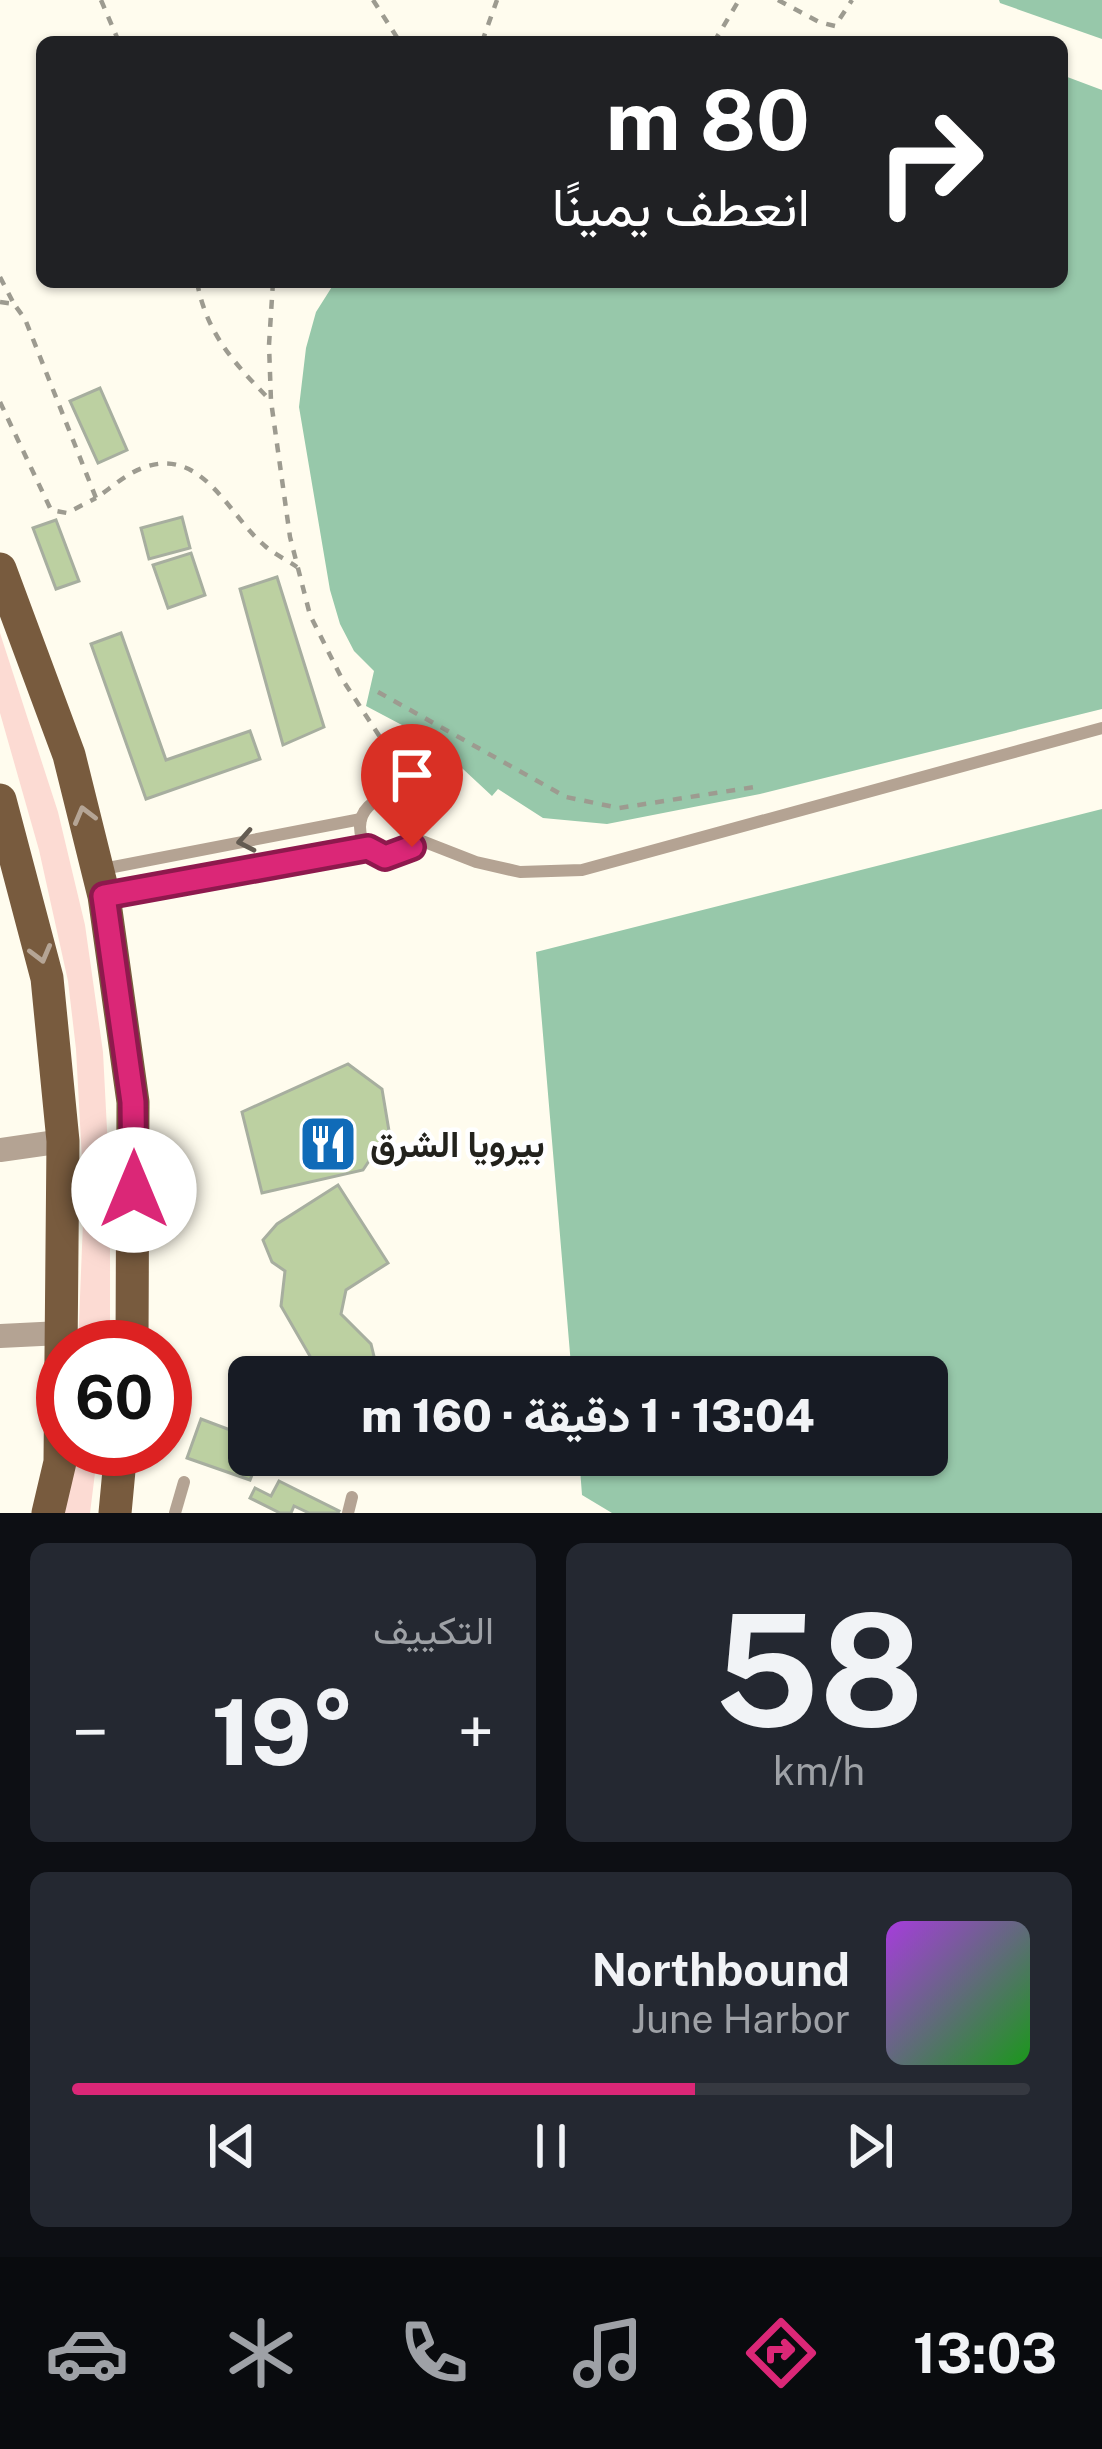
<!DOCTYPE html>
<html lang="ar">
<head>
<meta charset="utf-8">
<style>
  body { margin:0; font-family:"Public Sans",Vazirmatn,sans-serif; background:#242831; color:#f1f3f6; direction:rtl; height:100vh; display:flex; flex-direction:column; font-size:45px; white-space:nowrap }
  * { box-sizing:border-box; margin:0 }
  p { font-size:39px; color:#9ea1a6 }
  .icon { flex:none; width:66px; height:66px; fill:none; stroke:currentColor; stroke-width:2; stroke-linecap:round; stroke-linejoin:round }
  .map { position:relative; height:1513px; overflow:hidden; direction:ltr }
  .side { display:flex; flex-direction:column; gap:30px; padding:30px; background:#0d0f14; flex:1 }
  .side>* { flex:none }
  .hud { position:absolute; left:36px; top:36px; width:1032px; height:252px; border-radius:18px; box-shadow:0 3px 9px #0004; direction:rtl; background:#202124; color:#fff; overflow:hidden }
  .speed { position:absolute; left:36px; top:1320px; display:flex; gap:24px; font-size:60px; font-weight:700; text-align:center }
  .speed>* { display:grid; place-content:center; width:156px; height:156px; border-radius:50%; background:#171b24; box-shadow:0 3px 9px #0004; line-height:1 }
  .speed .limit { border:18px solid #d22; background:#fff; color:#111 }
  .pin { position:absolute; display:grid; place-items:center; width:102px; height:102px; color:#fff; margin:-123px -51px; border-radius:50% 50% 50% 0; rotate:-45deg; box-shadow:0 0 12px #0007 }
  .pin .icon { rotate:45deg }
  .me { position:absolute; width:132px; margin:-66px; rotate:0deg; stroke-linejoin:round; filter:drop-shadow(0 0 9px #0008) }
  .turn { display:flex; align-items:center; gap:42px; height:252px; padding:0 60px; font-size:54px }
  .turn .icon { width:156px; height:156px; stroke-width:2.5 }
  .turn b { display:block; font-size:84px; line-height:102px }
  .big { font-size:90px; font-weight:800; line-height:1.1 }
  .side .widget { flex:1; display:flex; flex-direction:column; justify-content:center; gap:18px; min-width:0; padding:0 42px; border-radius:18px; background:#242831 }
  .side .dial { align-items:center; gap:0 }
  .dial b { font-size:156px; line-height:1 }
  .song { display:flex; align-items:center; gap:36px }
  .cover { width:144px; height:144px; border-radius:18px; background:linear-gradient(135deg,hsl(280 70% 55%),hsl(120 70% 35%)) }
  .played { height:12px; border-radius:6px; background:linear-gradient(90deg,#db2777 65%,#363941 65%) }
  .keys { display:flex; justify-content:space-around; direction:ltr }
  .heat { display:flex; justify-content:space-between; align-items:center; font-size:66px; direction:ltr }
  .side .tiles { flex:1; display:grid; gap:30px; grid-template-columns:1fr 1fr }
  .widget:last-child { grid-column:span 2 }
  .trip { position:absolute; left:228px; top:1356px; width:720px; height:120px; border-radius:18px; background:#171b24; box-shadow:0 3px 9px #0004; font-weight:800; line-height:120px; text-align:center; direction:rtl }
  .dock { display:flex; height:192px; justify-content:space-around; align-items:center; background:#090b0e; color:#9ea1a6 }
  .dock .icon { width:84px; height:84px }
  .dock .active { color:#db2777 }
  .dock b { font-size:54px; color:#f1f3f6 }
  .map>svg:first-child { display:block }
  .green { fill:#fcdbd3 }
  .water { fill:#97c8aa }
  .building { fill:#bcd0a1; stroke:#a7ae9f; stroke-width:3 }
  .lines { fill:none; stroke-linecap:round; stroke-linejoin:round }
  .path { stroke:#9d9b90; stroke-width:4.5; stroke-dasharray:9 9; stroke-linecap:butt }
  .service { stroke:#b4a393; stroke-width:12 }
  .minor { stroke:#b4a393; stroke-width:24 }
  .primary { stroke:#785b3e; stroke-width:33 }
  .oneway { stroke:#b5a595 }
  .oneway2 { stroke:#645c52 }
  .route-casing { stroke:#8e194d; stroke-width:30 }
  .route { stroke:#db2777; stroke-width:21 }
  .labels { text-anchor:middle; stroke-width:9; stroke-linejoin:round; paint-order:stroke }
  .poi-label { font-size:36px; font-weight:bold; fill:#23221c; stroke:#fff; text-anchor:start }
</style>
</head>
<body>
<div class="map">
<svg width="1102" height="1513" viewBox="0 0 1102 1513">
  <rect width="100%" height="100%" fill="#fffcee"/>
  <g class="green">
    <path d="M 0,633 L 58,812 L 85,925 L 103,1052 L 110,1188 L 110,1347 L 78,1347 L 84,1197 L 76,1049 L 68,981 L 39,850 L 0,713 Z"/>
    <path d="M 72,1449 L 98,1449 L 90,1513 L 61,1513 Z"/>
  </g>
  <g class="water">
    <path d="M 999,0 L 1102,0 L 1102,39 L 1000,3 Z"/>
    <path d="M 1062,75 L 1102,90 L 1102,709 L 760,794 L 607,824 L 543,818 L 498,789 L 492,796 L 434,742 L 366,706 L 374,671 L 354,651 L 340,624 L 330,590 L 299,407 L 306,348 L 316,312 L 335,282 L 1062,282 Z"/>
    <path d="M 1102,809 L 1102,1513 L 612,1513 L 582,1495 L 579,1455 L 927,1455 L 927,1377 L 572,1377 L 536,952 Z"/>
  </g>
  <g class="building">
    <path d="M 100,388 L 127,450 L 98,463 L 70,401 Z"/>
    <path d="M 182,517 L 190,548 L 149,559 L 141,528 Z"/>
    <path d="M 56,520 L 79,581 L 56,589 L 33,528 Z"/>
    <path d="M 191,553 L 205,595 L 168,608 L 153,565 Z"/>
    <path d="M 277,577 L 324,727 L 283,745 L 240,589 Z"/>
    <path d="M 121,633 L 166,760 L 250,731 L 260,759 L 146,799 L 91,644 Z"/>
    <path d="M 348,1064 L 382,1089 L 389,1131 L 363,1170 L 262,1193 L 242,1112 Z"/>
    <path d="M 338,1185 L 388,1263 L 346,1290 L 341,1314 L 371,1344 L 379,1377 L 322,1377 L 281,1306 L 285,1271 L 272,1262 L 263,1240 L 277,1224 Z"/>
    <path d="M 201,1419 L 249,1437 L 249,1455 L 260,1455 L 250,1480 L 187,1458 Z"/>
    <path d="M 279,1481 L 339,1511 L 338,1513 L 309,1513 L 294,1506 L 291,1513 L 280,1513 L 250,1498 L 255,1488 L 271,1496 Z"/>
  </g>
  <g class="lines">
    <g class="path">
      <path d="M 101,0 L 119,42"/>
      <path d="M 373,0 L 400,42"/>
      <path d="M 778,0 L 819,22 L 835,26 L 852,0"/>
      <path d="M 482,42 L 497,0"/>
      <path d="M 714,42 L 739,0"/>
      <path d="M 0,277 L 14,304"/>
      <path d="M 197,282 C 207,335 235,364 271,401"/>
      <path d="M 273,282 L 269,345 L 271,401 L 290,537 L 310,615 L 342,679 L 382,740 L 390,797"/>
      <path d="M 0,302 L 14,304 L 25,319 L 96,498 C 111,488 127,473 145,467 C 203,447 229,516 265,546 C 274,554 287,560 297,567"/>
      <path d="M 0,402 L 51,510 L 67,513 L 96,498"/>
      <path d="M 378,692 L 566,797 L 619,808 L 761,786"/>
    </g>
    <g class="service">
      <circle cx="389" cy="827" r="29"/>
      <path d="M 417,839 L 476,862 L 520,872 L 582,870 L 1102,728"/>
      <path d="M 103,869 L 361,819"/>
      <path d="M 105,896 L 368,847"/>
      <path d="M 175,1513 L 184,1482"/>
      <path d="M 348,1513 L 352,1497"/>
    </g>
    <g class="minor">
      <path d="M 0,1150 L 63,1141"/>
      <path d="M 0,1336 L 61,1333"/>
    </g>
    <g class="primary">
      <path d="M 0,569 L 69,755 L 104,896 L 133,1102 L 132,1347"/>
      <path d="M 0,800 L 47,978 L 63,1141 L 60,1462 L 48,1513"/>
      <path d="M 115,1513 L 121,1449"/>
    </g>
  </g>
  <defs><path id="oneway-chevron" d="M-2-3.5L2.5 0L-2 3.5" fill="none" stroke-width="1.6" stroke-linecap="round" stroke-linejoin="round" transform="scale(3)"/></defs>
  <g class="oneway">
    <use href="#oneway-chevron" transform="translate(84 815) rotate(-105)"/>
    <use href="#oneway-chevron" transform="translate(41 954) rotate(75)"/>
  </g>
  <use class="oneway2" href="#oneway-chevron" transform="translate(246 841) rotate(169)"/>
  <g class="lines">
    <defs>
      <path id="route" d="M 134,1190 L 133,1102 L 104,896 L 368,848 L 385,857 L 412,847"/>
    </defs>
    <use href="#route" class="route-casing"/>
    <use href="#route" class="route"/>
  </g>
  <defs>
    <symbol id="restaurant-square" viewBox="-11 -11 22 22"><rect x="-9" y="-9" width="18" height="18" rx="4" fill="#106bb8" stroke="#fff"/><path d="M-5-6h1v4h1v-4h1v4h1v-4h1v5L-1.5 .5V6h-2V.5L-5-1ZM5-6V6H3V1.5H1.5Q1.5-4 5-6Z" fill="#fff"/></symbol>
  </defs>
  <g fill-rule="evenodd">
    <use href="#restaurant-square" x="295" y="1111" width="66" height="66"/>
  </g>
  <g class="labels">
    <g class="poi-label">
      <text x="370" y="1157">بيرويا الشرق</text>
    </g>
  </g>
</svg>
<div class="speed"><div class="limit">60</div></div>
<div class="pin" style="left:412px;top:847px;background:#d93025"><svg class="icon" aria-label="arrive" viewBox="0 0 24 24"><path d="M6 21V4h12l-3 4 3 4H6"/></svg></div>
<svg class="me" style="left:134px;top:1190px" viewBox="-20 -20 40 40"><circle r="19" fill="#fff"/><path d="M0-13L10 11 0 6-10 11z" fill="#db2777"/></svg>
<div class="trip">13:04 · 1 دقيقة · 160 m</div>
<div class="hud">
<div class="turn"><svg class="icon" aria-label="right" viewBox="0 0 24 24"><path d="M7 20v-9h11M14 6l5 5-5 5"/></svg><div><b>80 m</b>انعطف يمينًا</div></div>
</div>
</div>
<section class="side">
<div class="tiles">
<div class="widget dial"><b>58</b><p>km/h</p></div>
<div class="widget"><p>التكييف</p>
<div class="heat"><a>−</a><b class="big">19°</b><a>+</a></div>
</div>
<div class="widget">
<div class="song"><i class="cover"></i><div><b>Northbound</b><p>June Harbor</p></div></div>
<div class="played"></div>
<div class="keys"><svg class="icon" aria-label="previous" viewBox="0 0 24 24"><path d="M18 5L8 12l10 7zM5 5v14"/></svg><svg class="icon" aria-label="pause" viewBox="0 0 24 24"><path d="M8 5v14M16 5v14"/></svg><svg class="icon" aria-label="next" viewBox="0 0 24 24"><path d="M6 5l10 7-10 7zM19 5v14"/></svg></div>
</div>
</div>
</section>
<nav class="dock">
<b>13:03</b>
<svg class="icon active" aria-label="directions" viewBox="0 0 24 24"><path d="M12 3l9 9-9 9-9-9zM9 14v-3h6M13 9l2 2-2 2"/></svg>
<svg class="icon" aria-label="music" viewBox="0 0 24 24"><path d="M9 18V5l10-2v13"/><circle cx="6" cy="18" r="3"/><circle cx="16" cy="16" r="3"/></svg>
<svg class="icon" aria-label="phone" viewBox="0 0 24 24"><path d="M5 4h4l2 5-3 2q2 4 5 5l2-3 5 2v4C11 20 4 13 5 4z"/></svg>
<svg class="icon" aria-label="climate" viewBox="0 0 24 24"><path d="M12 3v18M4 7l16 10M4 17L20 7"/></svg>
<svg class="icon" aria-label="car" viewBox="0 0 24 24"><path d="M5 17H2v-5l4-1 3-4h7l3 4 3 1v5h-3M9 17h6M6 11h13"/><circle cx="7" cy="17" r="2"/><circle cx="17" cy="17" r="2"/></svg>
</nav>
</body>
</html>
